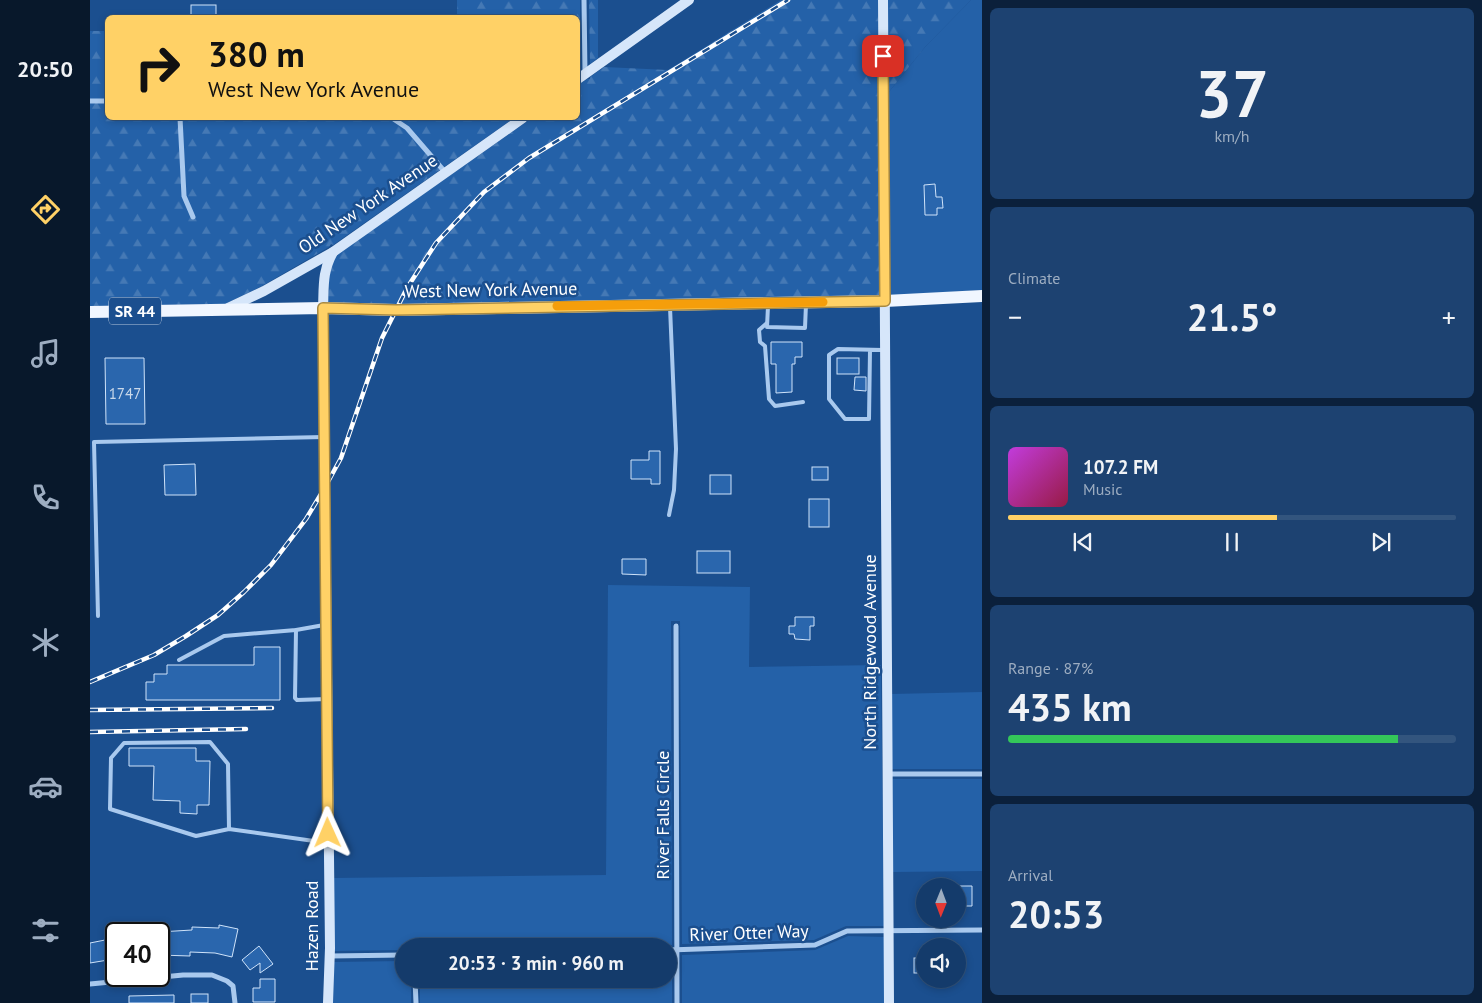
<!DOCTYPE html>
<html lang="en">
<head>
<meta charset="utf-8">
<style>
  body { margin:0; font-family:"PT Sans",sans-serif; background:#1d4271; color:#f1f3f6; height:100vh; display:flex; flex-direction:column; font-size:19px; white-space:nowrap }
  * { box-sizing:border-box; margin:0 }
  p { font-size:16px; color:#9dadc1 }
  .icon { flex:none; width:28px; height:28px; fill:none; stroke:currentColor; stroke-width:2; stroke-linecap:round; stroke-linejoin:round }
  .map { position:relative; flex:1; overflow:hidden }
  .panel { display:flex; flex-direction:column; gap:8px; padding:8px; background:#0b203b; width:500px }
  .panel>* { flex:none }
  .hud { position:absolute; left:15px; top:15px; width:475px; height:105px; border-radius:8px; box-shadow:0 2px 8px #0003,0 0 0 1px #33557e; background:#ffd166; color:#111; overflow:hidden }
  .needle { width:32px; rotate:181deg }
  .buttons { position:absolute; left:826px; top:878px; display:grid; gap:10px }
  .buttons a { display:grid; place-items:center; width:50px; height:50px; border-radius:50%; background:#143b6b; box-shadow:0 2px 8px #0003,0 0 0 1px #33557e; font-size:25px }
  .speed { position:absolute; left:15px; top:922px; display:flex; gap:10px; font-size:25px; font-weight:700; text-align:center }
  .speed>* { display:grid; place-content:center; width:65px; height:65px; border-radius:50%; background:#143b6b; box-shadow:0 2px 8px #0003,0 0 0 1px #33557e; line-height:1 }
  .speed .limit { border:2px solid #111; border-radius:8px; background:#fff; color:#111 }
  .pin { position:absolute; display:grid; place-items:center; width:42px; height:42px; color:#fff; margin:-21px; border-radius:10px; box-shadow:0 2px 8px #0006 }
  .me { position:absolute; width:55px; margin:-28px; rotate:359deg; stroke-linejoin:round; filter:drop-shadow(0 0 4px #0008) }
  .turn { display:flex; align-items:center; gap:18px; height:105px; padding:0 20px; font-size:22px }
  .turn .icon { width:65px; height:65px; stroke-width:2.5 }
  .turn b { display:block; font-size:35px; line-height:42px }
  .big { font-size:38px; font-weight:700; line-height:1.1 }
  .panel .tile { flex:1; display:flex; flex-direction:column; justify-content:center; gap:8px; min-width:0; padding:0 18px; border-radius:8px; background:#1d4271 }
  .panel .dial { align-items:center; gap:0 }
  .dial b { font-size:65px; line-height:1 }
  .song { display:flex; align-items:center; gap:15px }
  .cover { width:60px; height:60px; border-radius:8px; background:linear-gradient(135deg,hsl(290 70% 55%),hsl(340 70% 35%)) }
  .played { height:5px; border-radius:2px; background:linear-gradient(90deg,#ffd166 60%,#33557e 60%) }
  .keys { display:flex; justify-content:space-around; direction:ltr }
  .heat { display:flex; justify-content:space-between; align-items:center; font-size:28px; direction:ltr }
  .charge { height:8px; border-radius:4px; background:linear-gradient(90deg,#34c759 87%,#33557e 0) }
  .trip { position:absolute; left:305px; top:938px; width:282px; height:50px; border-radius:25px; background:#143b6b; box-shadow:0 2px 8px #0003,0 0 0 1px #33557e; font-weight:700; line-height:50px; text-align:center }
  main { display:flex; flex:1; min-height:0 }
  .dock { display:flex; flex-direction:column; width:90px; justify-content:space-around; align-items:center; background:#08182b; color:#9dadc1 }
  .dock .icon { width:35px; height:35px }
  .dock .on { color:#ffd166 }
  .dock b { font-size:22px; color:#f1f3f6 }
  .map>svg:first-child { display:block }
  .grass { fill:#2461a8 }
  .forest { fill:url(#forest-firs) }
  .building { fill:#2a66ad; stroke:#cfe3fa }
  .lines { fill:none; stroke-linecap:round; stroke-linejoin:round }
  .lane { stroke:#a9c9ee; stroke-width:4 }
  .street { stroke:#a9c9ee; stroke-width:5 }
  .secondary { stroke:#d6e6fa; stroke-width:10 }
  .primary { stroke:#f0f6ff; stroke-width:12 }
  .rail-casing { stroke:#fff; stroke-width:4.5 }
  .rail { stroke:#1b4f8f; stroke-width:2.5; stroke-dasharray:8; stroke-linecap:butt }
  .route-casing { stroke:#a68842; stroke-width:12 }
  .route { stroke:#ffd166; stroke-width:9 }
  .slow { stroke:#f59e0b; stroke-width:9 }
  .labels { text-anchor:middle; stroke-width:5; stroke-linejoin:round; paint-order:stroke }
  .number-label { font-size:15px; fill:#cad9ea }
  .shield { fill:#1b4f8f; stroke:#bbcadd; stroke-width:1 }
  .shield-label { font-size:16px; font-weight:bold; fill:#fff }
  .street-label { font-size:18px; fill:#fff; stroke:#1b4f8f }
</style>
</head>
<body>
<main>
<nav class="dock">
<b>20:50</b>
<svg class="icon on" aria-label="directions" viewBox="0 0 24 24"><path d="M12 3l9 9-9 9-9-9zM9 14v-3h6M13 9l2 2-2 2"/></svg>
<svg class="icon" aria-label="music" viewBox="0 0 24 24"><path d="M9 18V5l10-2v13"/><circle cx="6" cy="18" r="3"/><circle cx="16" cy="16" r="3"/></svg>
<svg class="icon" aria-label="phone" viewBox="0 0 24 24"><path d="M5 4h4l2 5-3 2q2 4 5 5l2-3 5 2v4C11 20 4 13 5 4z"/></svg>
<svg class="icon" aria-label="climate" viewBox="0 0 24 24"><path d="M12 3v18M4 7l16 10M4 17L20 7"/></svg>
<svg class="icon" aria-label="car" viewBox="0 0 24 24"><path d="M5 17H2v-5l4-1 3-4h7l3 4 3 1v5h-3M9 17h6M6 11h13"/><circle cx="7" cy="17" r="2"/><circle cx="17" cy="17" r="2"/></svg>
<svg class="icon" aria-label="filters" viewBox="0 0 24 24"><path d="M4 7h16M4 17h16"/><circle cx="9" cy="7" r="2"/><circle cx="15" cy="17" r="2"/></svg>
</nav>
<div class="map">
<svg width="892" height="1003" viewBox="0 0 892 1003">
  <defs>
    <pattern id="forest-firs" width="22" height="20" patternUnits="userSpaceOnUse" patternTransform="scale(1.25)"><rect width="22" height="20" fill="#2461a8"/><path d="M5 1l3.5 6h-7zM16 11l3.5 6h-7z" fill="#4579b5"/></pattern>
  </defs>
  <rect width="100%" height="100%" fill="#1b4f8f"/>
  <g class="grass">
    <path d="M 881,0 L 892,0 L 892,290 L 800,296 L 798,93 L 835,47 Z"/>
    <path d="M 518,585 L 660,587 L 659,667 L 791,665 L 794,926 L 756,926 L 724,940 L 592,944 L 590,621 L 581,621 L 582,945 L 563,946 L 314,946 L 314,950 L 244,951 L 243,878 L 516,875 Z"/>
    <path d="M 892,692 L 892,769 L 802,769 L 801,694 Z"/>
    <path d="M 802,779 L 892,779 L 892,871 L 803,872 Z"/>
    <path d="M 758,936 L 794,937 L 794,1003 L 592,1003 L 592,955 L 725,950 Z"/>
    <path d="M 582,955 L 582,1003 L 330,1003 L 330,979 L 579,979 L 579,956 Z"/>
    <path d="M 314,961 L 314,979 L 321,979 L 321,1003 L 243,1003 L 244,962 Z"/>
  </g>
  <g class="forest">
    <path d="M 367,0 L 490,0 L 490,71 L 488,73 L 488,18 L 367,17 Z"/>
    <path d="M 499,0 L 508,0 L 508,58 L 500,64 Z"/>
    <path d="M 691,0 L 788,0 L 790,296 L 306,304 L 238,303 L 239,274 L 246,255 L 442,118 L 488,118 L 488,85 L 497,79 L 500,79 L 500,77 L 514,67 L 578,70 Z"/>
    <path d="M 797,0 L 881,0 L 835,47 L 798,93 Z"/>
    <path d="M 0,31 L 17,31 L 18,118 L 424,118 L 243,245 L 241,244 L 239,247 L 172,286 L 135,304 L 0,306 Z"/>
  </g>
  <g class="building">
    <rect x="101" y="5" width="25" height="13"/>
    <path d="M 845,184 L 846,197 L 852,197 L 853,208 L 847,208 L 847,215 L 835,215 L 834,185 Z"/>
    <path d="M 681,342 L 712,342 L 712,357 L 705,357 L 705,364 L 702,364 L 702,392 L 686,393 L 686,364 L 681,364 Z"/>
    <path d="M 15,358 L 54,358 L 55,424 L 16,424 Z"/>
    <rect x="747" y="358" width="22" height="16"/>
    <path d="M 765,377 L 776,377 L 776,391 L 764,390 Z"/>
    <path d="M 559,451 L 570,451 L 570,484 L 561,484 L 561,479 L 541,479 L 541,460 L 559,460 Z"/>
    <path d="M 105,464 L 106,495 L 75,495 L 74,465 Z"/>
    <rect x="722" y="467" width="16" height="13"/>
    <rect x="620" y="475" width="21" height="19"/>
    <rect x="719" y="499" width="20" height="28"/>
    <rect x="607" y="551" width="33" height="22"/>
    <path d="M 532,559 L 556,559 L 556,575 L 532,574 Z"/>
    <path d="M 705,617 L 724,617 L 724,626 L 720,626 L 720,640 L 705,639 L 704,634 L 699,634 L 699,626 L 705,626 Z"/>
    <path d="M 164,647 L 190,647 L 190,700 L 56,700 L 56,682 L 64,682 L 64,674 L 77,674 L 77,665 L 164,665 Z"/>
    <path d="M 39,748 L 106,748 L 106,761 L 120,761 L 119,805 L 107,805 L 107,814 L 90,813 L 90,801 L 63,800 L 64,766 L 39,766 Z"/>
    <path d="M 868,886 L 882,886 L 882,906 L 873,906 L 873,900 L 868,900 Z"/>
    <path d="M 129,925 L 148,929 L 142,957 L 125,953 L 100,952 L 100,956 L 69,955 L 69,932 L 102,930 L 102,927 L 129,928 Z"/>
    <path d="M 26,933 L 26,960 L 18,961 L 18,960 L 0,963 L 0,943 L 15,940 L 15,935 Z"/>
    <path d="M 169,946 L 183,964 L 170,973 L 170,963 L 160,970 L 152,960 Z"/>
    <rect x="824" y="958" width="11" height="15"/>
    <path d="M 170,979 L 185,979 L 185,1002 L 163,1002 L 163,988 L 170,988 Z"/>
    <rect x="101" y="994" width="17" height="9"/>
    <path d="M 84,995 L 84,1003 L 39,1003 L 39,996 Z"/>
  </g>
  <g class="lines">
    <g class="lane">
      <path d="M 678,306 L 677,327 L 715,328 L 716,304"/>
      <path d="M 677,323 L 669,330 L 670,342 L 675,346 L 679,399 L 685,406 L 713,402"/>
      <path d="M 780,350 L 779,419 L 755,419 L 739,399 L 739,355 L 748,349 L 793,350"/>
      <path d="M 579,515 L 584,490 L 586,449 L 580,307"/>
      <path d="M 8,616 L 4,442 L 234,437"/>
      <path d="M 206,630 L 205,698 L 207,700 L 237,699"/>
      <path d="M 89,660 L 134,636 L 206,630 L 234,625"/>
      <path d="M 139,829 L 138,764 L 120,742 L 34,743 L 21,758 L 20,809 L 106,836 L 139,829 L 238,843"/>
    </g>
    <g class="street">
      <path d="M 494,0 L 495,73"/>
      <path d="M 0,101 L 18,101"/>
      <path d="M 90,118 L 94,196 L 103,217"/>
      <path d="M 302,118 L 317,128 L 355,172"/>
      <path d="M 586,626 L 587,1003"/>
      <path d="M 798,774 L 892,774"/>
      <path d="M 579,950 L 725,945 L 757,931 L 892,930"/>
      <path d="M 240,956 L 314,955"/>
      <path d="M 325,979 L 326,1003"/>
      <path d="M 0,984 L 93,975 L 122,975 L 137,981 L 143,986 L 145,1003"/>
    </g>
    <g class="secondary">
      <path d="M 793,0 C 796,334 796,669 799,1003"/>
      <path d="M 488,79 L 599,0"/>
      <path d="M 138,308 L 174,291 L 243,252 L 433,118"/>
      <path d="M 238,1003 L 240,948 L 233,308 C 234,286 232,272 243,252"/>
    </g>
    <path class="primary" d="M 0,312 L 233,308 L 306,310 L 678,303 L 795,301 L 892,296"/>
    <defs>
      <g id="rail">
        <path d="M 0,682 L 64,655 L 96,636 L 128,615 L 154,592 L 181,565 L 216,519 L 234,489 L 251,458 L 292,338 L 317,288 L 346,243 L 394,192 L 439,158 L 698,0"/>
        <path d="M 0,710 L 182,708"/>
        <path d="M 0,732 L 156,729"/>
      </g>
    </defs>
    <use href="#rail" class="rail-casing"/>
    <use href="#rail" class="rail"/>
  </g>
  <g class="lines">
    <defs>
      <path id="route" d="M 238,833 L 233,308 L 306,310 L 795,301 L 793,56"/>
    </defs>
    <use href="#route" class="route-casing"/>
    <use href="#route" class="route"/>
    <path class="slow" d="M 467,306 L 733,302"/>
  </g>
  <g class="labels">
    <g class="number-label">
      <text x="35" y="399">1747</text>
    </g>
    <rect class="shield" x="19" y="297.5" width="52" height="27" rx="4"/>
    <g class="shield-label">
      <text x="45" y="317">SR 44</text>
    </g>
    <g class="street-label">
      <text transform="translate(278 204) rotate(-34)" y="6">Old New York Avenue</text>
      <text transform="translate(401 290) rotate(-1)" y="6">West New York Avenue</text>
      <text transform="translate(780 652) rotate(-90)" y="6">North Ridgewood Avenue</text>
      <text transform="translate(573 815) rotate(-90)" y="6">River Falls Circle</text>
      <text transform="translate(222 926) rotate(-90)" y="6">Hazen Road</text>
      <text transform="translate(659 933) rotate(-2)" y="6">River Otter Way</text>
    </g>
  </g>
</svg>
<div class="buttons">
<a><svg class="needle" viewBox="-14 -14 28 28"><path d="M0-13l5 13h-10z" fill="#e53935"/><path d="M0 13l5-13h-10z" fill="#9dadc1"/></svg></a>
<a><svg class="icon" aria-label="sound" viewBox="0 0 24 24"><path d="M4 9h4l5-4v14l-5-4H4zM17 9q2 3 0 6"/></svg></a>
</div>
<div class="speed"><div class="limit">40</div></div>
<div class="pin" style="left:793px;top:56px;background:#d93025"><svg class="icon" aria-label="arrive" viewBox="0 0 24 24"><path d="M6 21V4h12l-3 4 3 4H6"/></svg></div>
<svg class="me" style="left:238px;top:833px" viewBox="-20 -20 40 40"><path d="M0-17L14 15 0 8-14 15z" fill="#ffd166" stroke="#fff" stroke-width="4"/></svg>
<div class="trip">20:53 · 3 min · 960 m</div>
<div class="hud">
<div class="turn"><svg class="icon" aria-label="right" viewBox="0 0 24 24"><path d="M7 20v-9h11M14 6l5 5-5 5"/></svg><div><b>380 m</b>West New York Avenue</div></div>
</div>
</div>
<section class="panel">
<div class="tile dial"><b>37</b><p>km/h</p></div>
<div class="tile"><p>Climate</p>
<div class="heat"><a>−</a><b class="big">21.5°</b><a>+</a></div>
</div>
<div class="tile">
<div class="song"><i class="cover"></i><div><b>107.2 FM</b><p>Music</p></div></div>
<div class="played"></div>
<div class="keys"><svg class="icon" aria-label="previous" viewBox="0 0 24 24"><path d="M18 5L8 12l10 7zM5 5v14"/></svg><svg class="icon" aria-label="pause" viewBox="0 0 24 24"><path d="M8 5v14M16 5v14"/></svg><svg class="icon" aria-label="next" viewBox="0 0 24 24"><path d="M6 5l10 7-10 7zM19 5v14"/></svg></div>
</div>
<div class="tile"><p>Range · 87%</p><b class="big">435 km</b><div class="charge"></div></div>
<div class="tile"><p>Arrival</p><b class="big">20:53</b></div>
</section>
</main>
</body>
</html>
